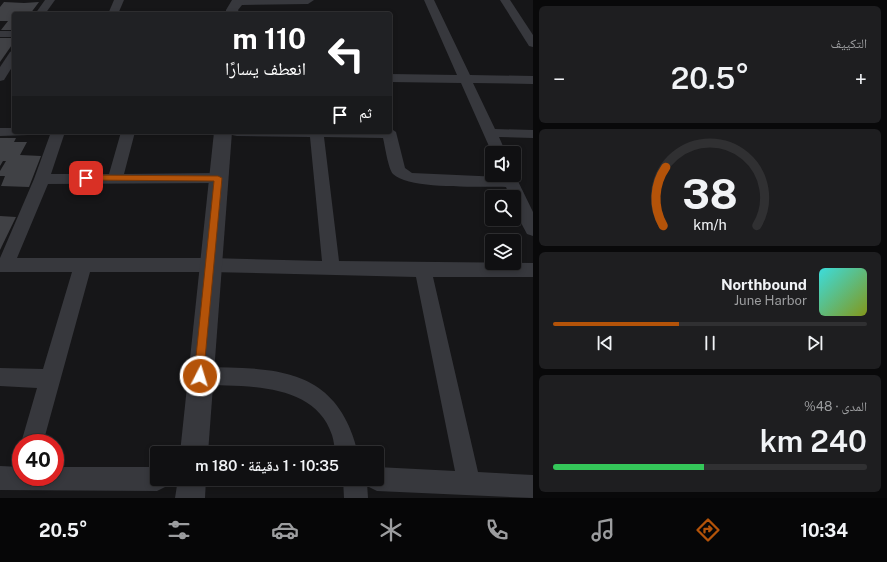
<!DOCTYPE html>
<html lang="ar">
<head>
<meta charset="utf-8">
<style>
  body { margin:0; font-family:"Public Sans","Noto Naskh Arabic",sans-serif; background:#1e1e20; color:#f1f3f6; direction:rtl; height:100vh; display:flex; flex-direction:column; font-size:15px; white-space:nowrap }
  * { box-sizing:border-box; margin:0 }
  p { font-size:13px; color:#9c9d9f }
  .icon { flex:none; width:22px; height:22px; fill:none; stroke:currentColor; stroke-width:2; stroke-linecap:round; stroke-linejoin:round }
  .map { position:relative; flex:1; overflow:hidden; direction:ltr }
  .side { display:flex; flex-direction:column; gap:6px; padding:6px; background:#09090a; width:354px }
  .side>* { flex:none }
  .top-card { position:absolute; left:12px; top:12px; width:380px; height:122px; border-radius:4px; box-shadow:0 2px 6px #0003,0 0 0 1px #303032; direction:rtl; background:#202124; color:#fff; overflow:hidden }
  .tools { position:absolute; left:485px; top:146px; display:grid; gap:8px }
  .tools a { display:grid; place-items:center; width:36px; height:36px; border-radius:4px; background:#101012; box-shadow:0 2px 6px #0003,0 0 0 1px #303032; font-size:20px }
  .speed { position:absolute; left:12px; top:434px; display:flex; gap:8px; font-size:20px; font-weight:700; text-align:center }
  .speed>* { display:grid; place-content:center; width:52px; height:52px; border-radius:50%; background:#101012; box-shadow:0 2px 6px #0003,0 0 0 1px #303032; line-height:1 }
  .speed .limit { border:6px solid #d22; background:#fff; color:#111 }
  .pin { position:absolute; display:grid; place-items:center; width:34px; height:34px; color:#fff; margin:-17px; border-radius:8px; box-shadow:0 2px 6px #0006 }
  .me { position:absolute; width:44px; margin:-22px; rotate:5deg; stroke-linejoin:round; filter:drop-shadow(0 0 3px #0008) }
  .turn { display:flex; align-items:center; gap:14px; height:84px; padding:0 20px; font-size:18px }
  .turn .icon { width:52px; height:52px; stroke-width:2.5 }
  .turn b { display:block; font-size:28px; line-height:34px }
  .then { display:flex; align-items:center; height:38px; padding:0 20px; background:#0003; gap:8px; font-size:15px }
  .big { font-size:30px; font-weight:600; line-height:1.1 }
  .side .card { flex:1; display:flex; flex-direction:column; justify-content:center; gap:6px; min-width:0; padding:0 14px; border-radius:6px; background:#1e1e20 }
  .side .dial { align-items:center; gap:0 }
  .dial svg { height:104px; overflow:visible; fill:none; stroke:#303032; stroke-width:7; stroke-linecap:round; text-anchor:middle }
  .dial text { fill:#f1f3f6; stroke:none }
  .song { display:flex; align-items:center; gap:12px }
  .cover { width:48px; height:48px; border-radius:6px; background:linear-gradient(135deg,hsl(180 70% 55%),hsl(70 70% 35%)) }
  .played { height:4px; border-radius:2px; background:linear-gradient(90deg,#b45309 40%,#303032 40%) }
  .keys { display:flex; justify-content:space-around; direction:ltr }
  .heat { display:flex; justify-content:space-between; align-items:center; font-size:22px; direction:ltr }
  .charge { height:6px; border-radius:3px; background:linear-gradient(90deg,#34c759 48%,#303032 0) }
  .trip { position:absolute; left:150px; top:446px; width:234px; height:40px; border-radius:4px; background:#101012; box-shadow:0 2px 6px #0003,0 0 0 1px #303032; font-weight:600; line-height:40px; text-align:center; direction:rtl }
  .tabs { display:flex; height:64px; justify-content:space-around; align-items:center; background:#060607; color:#9c9d9f }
  .tabs .icon { width:28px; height:28px }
  .tabs .on { color:#b45309 }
  .tabs b { font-size:18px; color:#f1f3f6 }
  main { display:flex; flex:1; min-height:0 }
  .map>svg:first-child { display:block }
  .building { fill:#404145 }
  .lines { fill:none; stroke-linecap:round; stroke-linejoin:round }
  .minor { fill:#37383d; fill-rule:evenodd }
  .tertiary { fill:#37383d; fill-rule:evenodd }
  .route { fill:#b45309; stroke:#753606 }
</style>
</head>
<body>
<main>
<section class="side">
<div class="card"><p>التكييف</p>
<div class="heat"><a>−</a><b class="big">20.5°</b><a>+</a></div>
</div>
<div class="card dial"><svg viewBox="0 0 100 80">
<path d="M14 69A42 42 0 1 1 86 69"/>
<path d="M14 69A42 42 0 0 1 16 24" stroke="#b45309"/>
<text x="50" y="56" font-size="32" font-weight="700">38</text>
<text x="50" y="72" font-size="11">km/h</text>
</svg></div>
<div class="card">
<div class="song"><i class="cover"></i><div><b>Northbound</b><p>June Harbor</p></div></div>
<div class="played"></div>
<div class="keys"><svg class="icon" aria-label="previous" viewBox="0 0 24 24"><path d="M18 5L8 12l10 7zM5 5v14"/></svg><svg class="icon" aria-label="pause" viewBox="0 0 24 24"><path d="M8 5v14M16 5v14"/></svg><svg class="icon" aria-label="next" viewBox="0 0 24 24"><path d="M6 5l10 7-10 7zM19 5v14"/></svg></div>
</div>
<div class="card"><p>المدى · 48%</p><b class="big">240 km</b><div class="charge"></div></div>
</section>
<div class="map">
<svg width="533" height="498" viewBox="0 0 533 498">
  <rect width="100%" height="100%" fill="#161618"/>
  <g class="building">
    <path d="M 4,2 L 24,3 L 39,2 L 30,14 L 14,14 L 14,30 L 1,30 L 8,21 L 0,21 L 0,7 Z"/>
    <path d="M 0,38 L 14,38 L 14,42 L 0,62 Z"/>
    <path d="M 0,138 L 16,138 L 14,142 L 27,142 L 20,155 L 41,156 L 29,187 L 1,186 L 5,176 L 0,176 L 0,171 L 6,161 L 3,161 L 0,166 Z"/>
    <path d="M 0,216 L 16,217 L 0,250 Z"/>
  </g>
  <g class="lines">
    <g class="minor">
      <path d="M 45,0 L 55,0 L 45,14 L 35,14 Z"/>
      <path d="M 114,0 L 124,0 L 118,14 L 108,14 Z"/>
      <path d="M 424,0 L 434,0 L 470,75 L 533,76 L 533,84 L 473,83 L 495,129 L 533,130 L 533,138 L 499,137 L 506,153 L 492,153 L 461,83 L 390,82 L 390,74 L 457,75 Z"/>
      <path d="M 500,0 L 510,0 L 533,35 L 533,47 L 529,46 Z"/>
      <rect x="0" y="31" width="14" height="6"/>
      <path d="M 14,50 L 14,64 L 4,80 L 0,81 L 0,67 L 10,52 Z"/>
      <path d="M 0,128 L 14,128 L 14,132 L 30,132 L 28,135 L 0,136 Z"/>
      <path d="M 390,128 L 396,132 L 405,168 L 412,173 L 501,177 L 501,175 L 514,175 L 514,173 L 533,212 L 533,236 L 527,234 C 521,223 514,210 514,197 L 510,197 L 506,187 C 481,186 410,190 393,174 C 388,168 385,146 383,138 L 324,137 L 339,261 L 533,263 L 533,277 L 433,277 L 478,472 L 533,475 L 533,498 L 377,491 L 369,487 L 367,483 L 368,498 L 344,498 L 343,479 L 377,479 L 377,467 L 455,471 L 416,277 L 210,272 L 90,272 L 43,443 L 21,443 L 37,388 L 0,386 L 0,368 L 43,369 L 72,272 L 0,272 L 0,258 L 34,179 L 51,132 L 65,132 L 51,174 L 109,174 L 121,132 L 135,132 L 124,174 L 218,173 L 223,174 L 226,178 L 223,182 L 218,183 L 48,184 L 17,258 L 210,258 L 322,261 L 310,137 L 237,136 L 232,135 L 230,132 L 390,132 Z"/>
      <path d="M 200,367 C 275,368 337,366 358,453 L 336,453 C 334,447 334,441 332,435 C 315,382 244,386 200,385 L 193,382 L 190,376 L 193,370 Z"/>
      <path d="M 0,466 L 21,467 L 21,477 L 55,477 L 55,467 L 157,467 L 157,479 L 169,479 L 165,487 L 157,491 L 0,490 Z"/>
    </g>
    <g class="tertiary">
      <path d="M 232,0 L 314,0 L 308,4 L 242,5 L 238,10 L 240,14 L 226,14 L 226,10 Z"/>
      <path d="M 214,132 L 232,132 L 208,453 L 180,453 Z"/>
      <path d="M 178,479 L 206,479 L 205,498 L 175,498 Z"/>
    </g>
  </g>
  <path class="route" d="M 86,175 L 218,176 L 222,178 L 203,380 L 200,381 L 196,380 L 194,376 L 214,181 L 83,180 L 83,176 Z"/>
</svg>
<div class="tools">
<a><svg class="icon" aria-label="sound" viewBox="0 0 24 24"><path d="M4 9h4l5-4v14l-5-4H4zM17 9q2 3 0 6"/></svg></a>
<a><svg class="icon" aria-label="search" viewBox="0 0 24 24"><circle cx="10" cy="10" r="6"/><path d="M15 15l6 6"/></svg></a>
<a><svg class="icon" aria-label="layers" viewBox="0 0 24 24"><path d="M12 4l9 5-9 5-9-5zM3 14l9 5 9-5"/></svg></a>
</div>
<div class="speed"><div class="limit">40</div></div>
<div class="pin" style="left:86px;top:178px;background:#d93025"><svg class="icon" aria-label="arrive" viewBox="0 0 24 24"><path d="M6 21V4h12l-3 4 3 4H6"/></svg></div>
<svg class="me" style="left:200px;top:376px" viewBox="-20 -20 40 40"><circle r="17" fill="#b45309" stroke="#fff" stroke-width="3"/><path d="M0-11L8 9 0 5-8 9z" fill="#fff"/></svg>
<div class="trip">10:35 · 1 دقيقة · 180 m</div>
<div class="top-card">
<div class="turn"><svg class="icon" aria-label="left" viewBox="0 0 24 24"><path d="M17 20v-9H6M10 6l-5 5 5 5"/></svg><div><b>110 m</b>انعطف يسارًا</div></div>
<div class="then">ثم<svg class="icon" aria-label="arrive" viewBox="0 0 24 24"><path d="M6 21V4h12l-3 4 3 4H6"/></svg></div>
</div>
</div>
</main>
<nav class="tabs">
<b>10:34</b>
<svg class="icon on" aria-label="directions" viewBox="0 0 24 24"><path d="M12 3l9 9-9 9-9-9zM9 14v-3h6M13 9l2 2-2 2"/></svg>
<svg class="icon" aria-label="music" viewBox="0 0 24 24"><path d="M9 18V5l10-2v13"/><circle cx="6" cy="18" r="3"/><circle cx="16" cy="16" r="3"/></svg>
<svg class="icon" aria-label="phone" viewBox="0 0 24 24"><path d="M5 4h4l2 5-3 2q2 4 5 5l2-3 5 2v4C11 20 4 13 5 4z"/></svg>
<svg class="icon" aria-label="climate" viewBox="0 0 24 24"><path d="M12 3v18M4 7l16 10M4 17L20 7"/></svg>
<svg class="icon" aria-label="car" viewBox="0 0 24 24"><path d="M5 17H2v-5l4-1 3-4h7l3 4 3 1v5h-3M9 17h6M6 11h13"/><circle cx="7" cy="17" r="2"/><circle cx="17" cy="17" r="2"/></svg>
<svg class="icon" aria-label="filters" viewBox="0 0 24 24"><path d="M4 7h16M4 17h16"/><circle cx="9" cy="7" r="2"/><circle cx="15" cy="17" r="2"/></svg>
<b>20.5°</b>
</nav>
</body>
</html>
